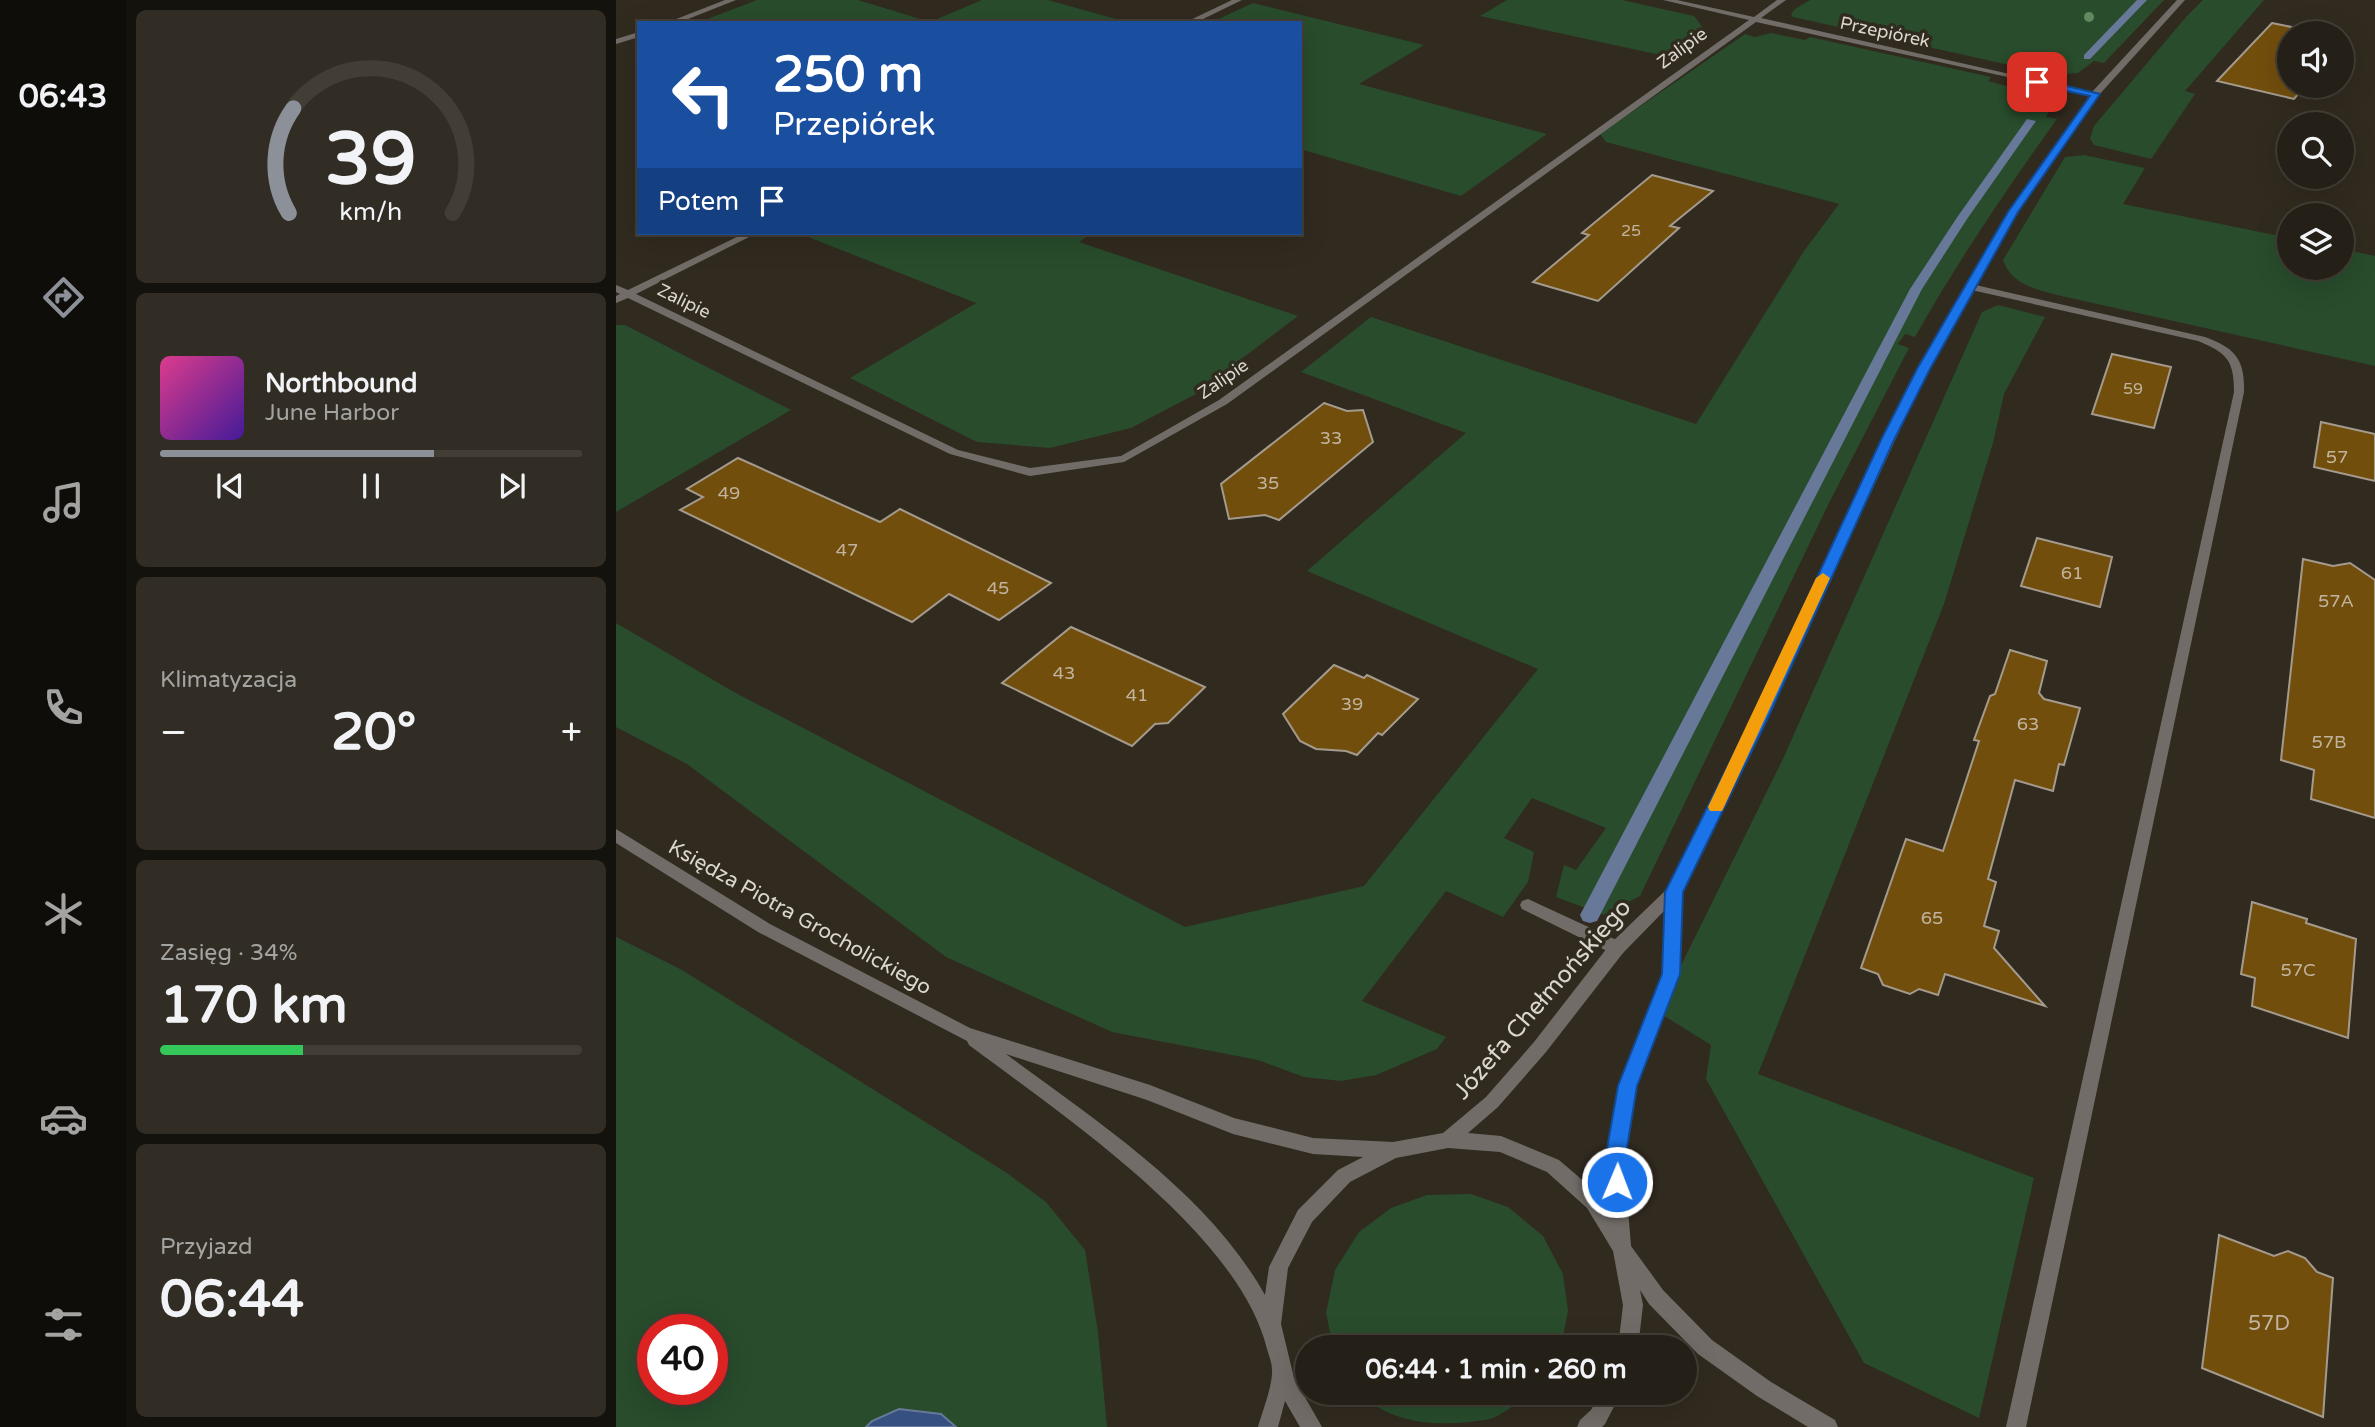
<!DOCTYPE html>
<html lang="pl">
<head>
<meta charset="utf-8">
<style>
  body { margin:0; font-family:"Varela Round",sans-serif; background:#312d24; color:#f1f3f6; height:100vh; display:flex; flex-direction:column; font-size:26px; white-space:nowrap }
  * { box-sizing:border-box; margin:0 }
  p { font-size:23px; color:#a3a3a1 }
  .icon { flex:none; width:38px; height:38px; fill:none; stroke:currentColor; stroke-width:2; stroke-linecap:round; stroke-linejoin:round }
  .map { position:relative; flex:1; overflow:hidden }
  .drawer { display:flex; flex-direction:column; gap:10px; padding:10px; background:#14120d; width:490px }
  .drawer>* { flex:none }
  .hud { position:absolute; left:21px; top:21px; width:665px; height:214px; border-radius:0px; box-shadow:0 7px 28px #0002,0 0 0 2px #423e36; background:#1a4fa0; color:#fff; overflow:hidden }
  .tools { position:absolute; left:1661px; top:21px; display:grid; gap:14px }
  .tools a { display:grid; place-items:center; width:77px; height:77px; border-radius:50%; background:#252017; box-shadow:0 7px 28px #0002,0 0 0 2px #423e36; font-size:35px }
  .speed { position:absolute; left:21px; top:1314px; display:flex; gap:14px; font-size:35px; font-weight:700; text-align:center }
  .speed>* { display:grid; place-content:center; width:91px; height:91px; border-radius:50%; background:#252017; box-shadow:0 7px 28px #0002,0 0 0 2px #423e36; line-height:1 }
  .speed .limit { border:10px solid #d22; background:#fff; color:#111 }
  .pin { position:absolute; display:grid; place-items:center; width:60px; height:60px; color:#fff; margin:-30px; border-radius:14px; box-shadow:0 4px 10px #0006 }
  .me { position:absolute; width:77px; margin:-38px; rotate:1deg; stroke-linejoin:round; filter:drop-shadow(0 0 5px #0008) }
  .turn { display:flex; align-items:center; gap:24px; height:147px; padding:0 21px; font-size:32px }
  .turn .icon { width:91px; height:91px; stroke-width:2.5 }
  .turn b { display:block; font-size:49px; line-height:60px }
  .then { display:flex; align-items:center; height:66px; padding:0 21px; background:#0003; gap:14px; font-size:26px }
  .big { font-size:52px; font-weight:700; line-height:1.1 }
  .drawer .card { flex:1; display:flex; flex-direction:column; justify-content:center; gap:10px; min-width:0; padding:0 24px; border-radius:10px; background:#312d24 }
  .drawer .dial { align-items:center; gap:0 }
  .dial svg { height:182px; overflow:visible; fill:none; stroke:#423e36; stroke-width:7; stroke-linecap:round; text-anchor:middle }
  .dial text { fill:#f1f3f6; stroke:none }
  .song { display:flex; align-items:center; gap:21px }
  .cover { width:84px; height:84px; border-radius:10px; background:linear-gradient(135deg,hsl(330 70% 55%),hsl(260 70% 35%)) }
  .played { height:7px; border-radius:4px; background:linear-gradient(90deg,#8c9099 65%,#423e36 65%) }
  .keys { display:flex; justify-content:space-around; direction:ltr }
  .heat { display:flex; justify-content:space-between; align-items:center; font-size:38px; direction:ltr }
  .charge { height:10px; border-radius:5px; background:linear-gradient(90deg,#34c759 34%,#423e36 0) }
  .trip { position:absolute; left:679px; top:1335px; width:402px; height:70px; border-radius:35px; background:#252017; box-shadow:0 7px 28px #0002,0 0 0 2px #423e36; font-weight:700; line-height:70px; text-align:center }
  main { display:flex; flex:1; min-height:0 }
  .tab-bar { display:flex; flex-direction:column; width:126px; justify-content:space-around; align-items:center; background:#0f0d09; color:#a3a3a1 }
  .tab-bar .icon { width:49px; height:49px }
  .tab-bar .active { color:#8c9099 }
  .tab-bar b { font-size:32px; color:#f1f3f6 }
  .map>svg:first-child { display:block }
  .green { fill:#284c2c; fill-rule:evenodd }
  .water { fill:#365082; stroke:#687899; stroke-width:2 }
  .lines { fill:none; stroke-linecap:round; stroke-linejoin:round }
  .stream { fill:#687899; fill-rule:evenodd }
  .building { fill:#724e0d; stroke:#a49b8e; stroke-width:2 }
  .service { fill:#726c68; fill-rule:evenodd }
  .minor { fill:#726c68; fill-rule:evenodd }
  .tertiary { fill:#726c68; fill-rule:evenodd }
  .tree { fill:#61885e }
  .route { fill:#1a73e8; stroke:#114b97; stroke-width:2 }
  .slow { fill:#f59e0b }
  .labels { text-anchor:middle; stroke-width:7; stroke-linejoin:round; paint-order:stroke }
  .far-number-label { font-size:16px; fill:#c1b49e }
  .far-street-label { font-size:18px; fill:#dbd6cf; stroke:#312a1f }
  .number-label { font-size:18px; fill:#c1b49e }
  .street-label { font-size:21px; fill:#dbd6cf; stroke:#312a1f }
  .near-number-label { font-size:21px; fill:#c1b49e }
  .near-street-label { font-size:24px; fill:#dbd6cf; stroke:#312a1f }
</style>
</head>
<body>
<main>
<nav class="tab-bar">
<b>06:43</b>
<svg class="icon active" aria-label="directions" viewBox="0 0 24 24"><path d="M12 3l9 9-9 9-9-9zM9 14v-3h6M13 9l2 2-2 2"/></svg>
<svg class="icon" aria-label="music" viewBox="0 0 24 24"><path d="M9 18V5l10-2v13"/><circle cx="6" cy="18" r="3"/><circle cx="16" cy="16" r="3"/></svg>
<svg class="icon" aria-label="phone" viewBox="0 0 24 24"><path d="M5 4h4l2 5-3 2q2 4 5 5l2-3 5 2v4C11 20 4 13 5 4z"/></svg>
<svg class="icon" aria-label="climate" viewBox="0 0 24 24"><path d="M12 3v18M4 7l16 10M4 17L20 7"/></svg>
<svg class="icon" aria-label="car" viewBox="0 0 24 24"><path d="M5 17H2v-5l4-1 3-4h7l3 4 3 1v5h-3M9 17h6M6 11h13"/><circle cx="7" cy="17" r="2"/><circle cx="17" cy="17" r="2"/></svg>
<svg class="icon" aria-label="filters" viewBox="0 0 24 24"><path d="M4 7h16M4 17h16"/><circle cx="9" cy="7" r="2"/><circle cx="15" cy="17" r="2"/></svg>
</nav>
<section class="drawer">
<div class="card dial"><svg viewBox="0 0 100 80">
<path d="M14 69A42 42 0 1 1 86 69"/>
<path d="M14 69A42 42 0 0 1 16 23" stroke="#8c9099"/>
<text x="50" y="56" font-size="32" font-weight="700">39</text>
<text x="50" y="72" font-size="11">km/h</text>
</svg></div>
<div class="card">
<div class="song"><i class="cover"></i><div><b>Northbound</b><p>June Harbor</p></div></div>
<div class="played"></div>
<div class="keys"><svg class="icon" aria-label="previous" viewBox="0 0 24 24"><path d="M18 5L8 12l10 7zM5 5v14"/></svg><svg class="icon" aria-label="pause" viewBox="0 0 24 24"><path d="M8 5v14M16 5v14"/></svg><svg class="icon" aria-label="next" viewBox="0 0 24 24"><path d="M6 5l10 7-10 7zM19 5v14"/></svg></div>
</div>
<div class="card"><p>Klimatyzacja</p>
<div class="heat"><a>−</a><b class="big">20°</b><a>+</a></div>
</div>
<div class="card"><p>Zasięg · 34%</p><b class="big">170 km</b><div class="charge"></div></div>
<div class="card"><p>Przyjazd</p><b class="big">06:44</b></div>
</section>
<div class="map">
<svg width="1759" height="1427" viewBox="0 0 1759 1427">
  <rect width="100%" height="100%" fill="#312a1f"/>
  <g class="green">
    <path d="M 141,0 L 242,0 L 314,22 L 366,0 L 432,0 L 514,23 L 81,23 Z"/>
    <path d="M 891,0 L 1006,0 L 1078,16 L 1088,29 L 1049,56 L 864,16 Z"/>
    <path d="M 1194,0 L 1548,0 L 1488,63 L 1478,61 L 1462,73 L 1438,75 L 1177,17 L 1175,14 L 1179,9 Z"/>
    <path d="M 1587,0 L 1648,0 L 1569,91 L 1579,94 L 1535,159 L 1478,145 L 1474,139 L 1478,126 L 1570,17 Z"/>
    <path d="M 637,3 L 808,45 L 743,84 L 931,134 L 845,196 L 684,149 L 684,23 L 594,23 Z"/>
    <path d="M 1155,33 L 1189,40 L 1194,37 L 1375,77 L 1372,81 L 1432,97 L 1437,103 L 1430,117 L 1441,119 C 1390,190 1342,261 1299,337 L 1289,334 L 1282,344 L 1293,348 L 1213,503 L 1024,896 L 988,915 L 940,897 L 948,865 L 960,870 L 990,828 L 916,798 L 888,838 L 918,852 L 912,882 L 887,917 L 830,891 L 746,1001 L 830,1037 L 821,1049 L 760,1075 L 725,1081 L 688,1077 L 642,1060 L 496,1032 L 330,957 L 71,764 L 0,727 L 0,623 L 118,692 L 569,927 L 748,886 L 922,669 L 691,571 L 850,433 L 685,372 L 755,317 L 1080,424 L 1188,251 L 1223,204 L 990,142 L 984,134 L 1129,34 L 1139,37 Z"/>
    <path d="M 1468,155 L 1529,168 L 1507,204 L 1673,238 L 1673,268 L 1726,268 L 1726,249 L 1759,256 L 1759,366 L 1441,295 C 1419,289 1395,284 1387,260 L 1449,157 Z"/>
    <path d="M 182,233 L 476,233 L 463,242 L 682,316 L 578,395 L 515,428 L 434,448 L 361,442 L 234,378 L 360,303 Z"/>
    <path d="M 1382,305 L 1429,317 L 1388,394 L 1377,443 L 1328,604 L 1142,1074 L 1418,1178 L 1363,1418 L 1248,1363 L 1090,1079 L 1095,1045 L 1042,1012 L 1166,761 L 1366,312 Z"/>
    <path d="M 0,325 L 9,325 L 175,410 L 0,512 Z"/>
    <path d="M 0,937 L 66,970 L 391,1173 L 430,1202 L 469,1250 L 482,1332 L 491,1427 L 340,1427 L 325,1414 L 256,1421 L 250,1427 L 0,1427 ZM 37,1330 L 96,1330 L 96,1390 L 37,1390 Z"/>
    <path d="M 855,1194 L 892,1207 L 927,1236 L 947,1274 L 952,1311 L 945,1347 L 717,1347 L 710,1313 L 719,1270 L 743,1232 L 775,1208 L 811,1195 Z"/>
    <path d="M 745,1393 L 916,1393 C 903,1401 888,1414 874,1419 C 831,1427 776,1427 745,1393 Z"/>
  </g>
  <path class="water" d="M 283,1409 L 325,1414 L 340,1427 L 250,1427 L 256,1421 Z"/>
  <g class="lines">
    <g class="stream">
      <path d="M 1521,0 L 1531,0 L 1474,59 L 1468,59 L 1468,55 Z"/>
      <path d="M 1411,119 L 1420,121 L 1351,219 L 1306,289 L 981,921 L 974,923 L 967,921 L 964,915 L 1294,289 L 1342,216 Z"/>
    </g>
  </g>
  <g class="building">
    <path d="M 1656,23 L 1705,33 L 1673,33 L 1673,86 L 1689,86 L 1678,99 L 1601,81 Z"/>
    <path d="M 1036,175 L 1097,191 L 1054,226 L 1063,228 L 982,301 L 917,282 L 973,235 L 966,233 Z"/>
    <path d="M 1496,354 L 1555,367 L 1538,428 L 1476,414 Z"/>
    <path d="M 708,403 L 731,411 L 747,410 L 757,442 L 663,520 L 649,515 L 613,519 L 605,484 Z"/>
    <path d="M 1705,422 L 1759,434 L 1759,481 L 1698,467 Z"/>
    <path d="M 122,458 L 264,522 L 284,509 L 435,583 L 383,620 L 333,594 L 296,622 L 64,510 L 87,497 L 71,489 Z"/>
    <path d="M 1421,538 L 1496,557 L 1484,607 L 1405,586 Z"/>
    <path d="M 1687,559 L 1717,566 L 1734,563 L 1759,580 L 1759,818 L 1695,799 L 1698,770 L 1665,760 Z"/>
    <path d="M 455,627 L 589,687 L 552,723 L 539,724 L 516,746 L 386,683 Z"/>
    <path d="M 1394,650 L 1431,661 L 1423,693 L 1428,699 L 1464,708 L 1448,765 L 1443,764 L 1437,791 L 1399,780 L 1372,879 L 1380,882 L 1368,926 L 1383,931 L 1378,948 L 1429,1006 L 1329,974 L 1322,995 L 1303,989 L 1294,994 L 1267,985 L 1262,974 L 1245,968 L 1290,839 L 1327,851 L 1363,741 L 1358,740 L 1374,696 L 1379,694 Z"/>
    <path d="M 718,665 L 748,678 L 751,675 L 802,699 L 766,735 L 762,733 L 741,755 L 730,751 L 700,749 L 684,741 L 667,714 Z"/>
    <path d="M 1636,902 L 1691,919 L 1690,923 L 1740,939 L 1732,1038 L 1636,1006 L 1639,978 L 1625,974 Z"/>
    <path d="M 1603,1235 L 1658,1256 L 1672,1251 L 1689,1258 L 1701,1272 L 1717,1278 L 1707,1417 L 1586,1368 Z"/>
  </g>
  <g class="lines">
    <path class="service" d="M 912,899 L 1007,943 L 1009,948 L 1007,953 L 1001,955 L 995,953 L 906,909 L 904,905 L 906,901 Z"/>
    <g class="minor">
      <path d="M 109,0 L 120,0 L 62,23 L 50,23 Z"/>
      <path d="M 616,0 L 626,0 L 579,23 L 568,23 Z"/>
      <path d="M 1047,0 L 1061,0 L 1138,17 L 1161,0 L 1170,0 L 1145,18 L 1483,94 L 1479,96 L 1140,22 L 611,404 L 508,462 L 414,476 L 334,454 L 12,298 L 0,303 L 0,296 L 4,294 L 0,292 L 0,285 L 12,290 L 129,233 L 141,233 L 20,294 L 342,450 L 414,468 L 505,456 L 603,400 L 1133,20 Z"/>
      <path d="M 23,32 L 23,37 L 0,44 L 0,39 Z"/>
      <path d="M 1355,284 L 1589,337 C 1619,348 1629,359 1628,392 L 1410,1427 L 1390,1427 L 1618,392 C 1618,360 1611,353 1582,341 L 1351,289 L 1350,287 Z"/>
    </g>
    <g class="tertiary">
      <path d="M 1561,0 L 1569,0 L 1482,96 L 1402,212 L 1312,369 L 1149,722 L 1066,892 L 1063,974 L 1020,1086 L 1008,1160 L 1015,1246 L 1047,1290 L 1096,1340 L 1155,1382 L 1219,1420 L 1222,1427 L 1192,1427 L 1141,1396 L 1082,1354 L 1033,1304 L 1024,1290 L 1027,1305 L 1022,1348 L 1002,1348 L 1007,1305 L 997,1251 L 971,1208 L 931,1172 L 884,1152 L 832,1148 L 780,1158 L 734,1182 L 696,1222 L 672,1268 L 665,1324 L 678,1378 L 706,1427 L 684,1427 L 669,1401 L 662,1427 L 642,1427 C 646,1412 657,1385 656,1370 C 656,1363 653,1356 651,1349 C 623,1233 446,1115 353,1045 L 351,1041 L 142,932 L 0,843 L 0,829 L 154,924 L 354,1028 L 534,1085 L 618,1118 L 697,1138 L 777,1142 L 827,1133 L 870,1097 L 918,1042 L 995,943 L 1052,888 L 1135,722 L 1302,369 L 1392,212 L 1476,92 ZM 1049,910 L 1047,974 L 1002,1086 L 990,1160 L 994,1211 L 985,1196 L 943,1160 L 885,1136 L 852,1133 L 882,1107 L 930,1052 L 1007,953 ZM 390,1054 L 531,1100 L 617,1134 L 697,1154 L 747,1157 L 722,1170 L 682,1210 L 653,1267 L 649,1295 C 591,1192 483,1123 390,1054 Z"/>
      <path d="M 984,1393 L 1005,1393 L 989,1424 L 986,1427 L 961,1427 L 964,1420 L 975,1410 Z"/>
    </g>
  </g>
  <circle class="tree" cx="1473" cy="17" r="5"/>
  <path class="route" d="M 1421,79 L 1484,94 L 1402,212 L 1314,369 L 1278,440 L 1150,722 L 1067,892 L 1064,974 L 1021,1086 L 1009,1160 L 1011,1182 L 1008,1189 L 1001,1192 L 993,1189 L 989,1160 L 1002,1086 L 1046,974 L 1049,892 L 1134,722 L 1265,440 L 1301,369 L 1392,212 L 1474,96 L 1418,84 L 1417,82 Z"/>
  <path class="slow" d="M 1207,573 L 1214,578 L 1108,807 L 1106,811 L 1094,811 L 1092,807 L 1200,578 Z"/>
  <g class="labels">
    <g class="far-number-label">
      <text x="1015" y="236">25</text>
      <text x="1517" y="394">59</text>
    </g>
    <g class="far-street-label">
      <text transform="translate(1269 32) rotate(12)" y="6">Przepiórek</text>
      <text transform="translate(1066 48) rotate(-36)" y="6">Zalipie</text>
      <text transform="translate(68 301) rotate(26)" y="6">Zalipie</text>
      <text transform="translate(607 379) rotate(-34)" y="6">Zalipie</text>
    </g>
    <g class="number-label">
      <text x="715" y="444">33</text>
      <text x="1721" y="463">57</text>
      <text x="652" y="489">35</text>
      <text x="113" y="499">49</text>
      <text x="231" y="556">47</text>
      <text x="1456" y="579">61</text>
      <text x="382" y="594">45</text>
      <text x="1720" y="607">57A</text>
      <text x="448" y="679">43</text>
      <text x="521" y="701">41</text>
      <text x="736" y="710">39</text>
      <text x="1412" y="730">63</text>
      <text x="1713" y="748">57B</text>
      <text x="1316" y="924">65</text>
      <text x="1682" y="976">57C</text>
    </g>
    <g class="street-label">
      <text transform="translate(184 917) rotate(29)" y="7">Księdza Piotra Grocholickiego</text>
    </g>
    <g class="near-number-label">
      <text x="1653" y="1330">57D</text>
    </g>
    <g class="near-street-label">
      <text transform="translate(926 999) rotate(-49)" y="8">Józefa Chełmońskiego</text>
    </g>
  </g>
</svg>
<div class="tools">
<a><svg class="icon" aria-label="sound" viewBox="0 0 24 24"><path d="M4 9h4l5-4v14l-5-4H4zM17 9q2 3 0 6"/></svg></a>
<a><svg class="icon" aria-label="search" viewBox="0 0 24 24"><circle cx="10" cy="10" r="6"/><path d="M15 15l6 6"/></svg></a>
<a><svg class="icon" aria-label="layers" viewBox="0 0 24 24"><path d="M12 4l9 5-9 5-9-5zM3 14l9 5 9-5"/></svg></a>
</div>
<div class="speed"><div class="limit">40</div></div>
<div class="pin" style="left:1421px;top:82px;background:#d93025"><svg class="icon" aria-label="arrive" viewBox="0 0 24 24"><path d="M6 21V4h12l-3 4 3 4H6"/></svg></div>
<svg class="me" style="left:1001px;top:1182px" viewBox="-20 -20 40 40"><circle r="17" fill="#1a73e8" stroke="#fff" stroke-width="3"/><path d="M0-11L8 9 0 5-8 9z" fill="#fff"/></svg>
<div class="trip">06:44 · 1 min · 260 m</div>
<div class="hud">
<div class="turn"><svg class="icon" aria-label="left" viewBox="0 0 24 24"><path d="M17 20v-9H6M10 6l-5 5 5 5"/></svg><div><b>250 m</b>Przepiórek</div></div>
<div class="then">Potem<svg class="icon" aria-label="arrive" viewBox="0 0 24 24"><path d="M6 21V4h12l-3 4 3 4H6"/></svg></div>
</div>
</div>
</main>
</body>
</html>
